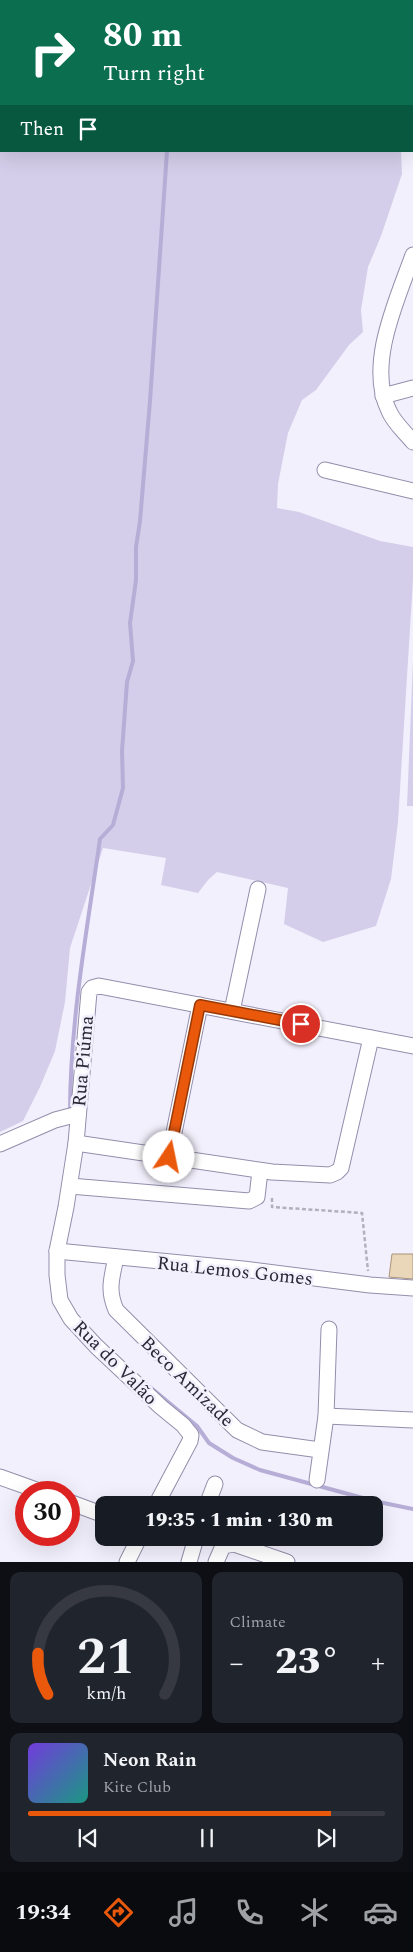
<!DOCTYPE html>
<html lang="en">
<head>
<meta charset="utf-8">
<style>
  body { margin:0; font-family:Spectral,serif; background:#20242c; color:#f1f3f6; height:100vh; display:flex; flex-direction:column; font-size:19px; white-space:nowrap }
  * { box-sizing:border-box; margin:0 }
  p { font-size:16px; color:#9ea1a6 }
  .icon { flex:none; width:28px; height:28px; fill:none; stroke:currentColor; stroke-width:2; stroke-linecap:round; stroke-linejoin:round }
  .map { position:relative; height:1562px; overflow:hidden }
  .panel { display:flex; flex-direction:column; gap:10px; padding:10px; background:#0d0f14; flex:1 }
  .panel>* { flex:none }
  .banner { position:absolute; left:0px; top:0px; width:414px; height:152px; box-shadow:0 5px 20px #0002; background:#0b6e4f; color:#fff; overflow:hidden }
  .speed { position:absolute; left:15px; top:1481px; display:flex; gap:10px; font-size:25px; font-weight:700; text-align:center }
  .speed>* { display:grid; place-content:center; width:65px; height:65px; border-radius:50%; background:#171b24; box-shadow:0 5px 20px #0002; line-height:1 }
  .speed .limit { border:8px solid #d22; background:#fff; color:#111 }
  .pin { position:absolute; display:grid; place-items:center; width:42px; height:42px; color:#fff; margin:-21px; border:2px solid #fff; border-radius:50%; box-shadow:0 1px 5px #0007 }
  .me { position:absolute; width:55px; margin:-28px; rotate:11deg; stroke-linejoin:round; filter:drop-shadow(0 0 4px #0008) }
  .turn { display:flex; align-items:center; gap:18px; height:105px; padding:0 20px; font-size:22px }
  .turn .icon { width:65px; height:65px; stroke-width:2.5 }
  .turn b { display:block; font-size:35px; line-height:42px }
  .then { display:flex; align-items:center; height:48px; padding:0 20px; background:#0003; gap:10px; font-size:19px }
  .big { font-size:38px; font-weight:800; line-height:1.1 }
  .panel .tile { flex:1; display:flex; flex-direction:column; justify-content:center; gap:8px; min-width:0; padding:0 18px; border-radius:10px; background:#20242c }
  .panel .dial { align-items:center; gap:0 }
  .dial svg { height:130px; overflow:visible; fill:none; stroke:#363941; stroke-width:7; stroke-linecap:round; text-anchor:middle }
  .dial text { fill:#f1f3f6; stroke:none }
  .song { display:flex; align-items:center; gap:15px }
  .cover { width:60px; height:60px; border-radius:8px; background:linear-gradient(135deg,hsl(260 70% 55%),hsl(170 70% 35%)) }
  .played { height:5px; border-radius:2px; background:linear-gradient(90deg,#ea580c 85%,#363941 85%) }
  .keys { display:flex; justify-content:space-around; direction:ltr }
  .heat { display:flex; justify-content:space-between; align-items:center; font-size:28px; direction:ltr }
  .panel .tiles { flex:1; display:grid; gap:10px; grid-template-columns:1fr 1fr }
  .tile:last-child { grid-column:span 2 }
  .trip { position:absolute; left:95px; top:1496px; width:288px; height:50px; border-radius:10px; background:#171b24; box-shadow:0 5px 20px #0002; font-weight:800; line-height:50px; text-align:center }
  .tab-bar { display:flex; height:80px; justify-content:space-around; align-items:center; background:#090b0e; color:#9ea1a6 }
  .tab-bar .icon { width:35px; height:35px }
  .tab-bar .active { color:#ea580c }
  .tab-bar b { font-size:22px; color:#f1f3f6 }
  .map>svg:first-child { display:block }
  .green { fill:#d4ceea }
  .lines { fill:none; stroke-linecap:round; stroke-linejoin:round }
  .stream { stroke:#b7aed7; stroke-width:4 }
  .building { fill:#ead7ba; stroke:#a8957a }
  .street-casing { stroke:#948eab; stroke-width:17 }
  .path { stroke:#b2b0bc; stroke-width:2.5; stroke-dasharray:4 2.5; stroke-linecap:butt }
  .street { stroke:#fff; stroke-width:15 }
  .route-casing { stroke:#983908; stroke-width:12 }
  .route { stroke:#ea580c; stroke-width:9 }
  .labels { text-anchor:middle; stroke-width:5; stroke-linejoin:round; paint-order:stroke }
  .street-label { font-size:19px; fill:#2a2834; stroke:#f3f0fd }
</style>
</head>
<body>
<div class="map">
<svg width="413" height="1562" viewBox="0 0 413 1562">
  <rect width="100%" height="100%" fill="#f3f0fd"/>
  <g class="green">
    <path d="M 0,0 L 413,0 L 413,103 L 412,1 L 1,1 L 1,151 L 401,151 L 402,174 L 381,236 L 368,267 L 361,310 L 363,332 L 349,345 L 316,390 L 302,400 L 288,433 L 278,484 L 277,508 L 299,512 L 380,541 L 413,547 L 413,580 L 398,822 L 391,879 L 376,926 L 323,942 L 284,924 L 288,888 L 217,872 L 208,880 L 198,893 L 161,885 L 166,858 L 103,848 L 70,948 L 65,1002 L 55,1051 L 40,1087 L 23,1121 L 0,1132 Z"/>
    <path d="M 413,661 L 413,806 L 407,806 Z"/>
  </g>
  <g class="lines">
    <g class="stream">
      <path d="M 181,1 L 181,0"/>
      <path d="M 70,1113 C 70,1021 87,930 100,839 L 113,825 L 123,788 L 122,751 L 127,682 L 133,661 L 130,623 L 136,580 L 136,547 L 140,521 L 150,401 L 167,151"/>
      <path d="M 150,1387 L 197,1426 L 209,1443 L 233,1458 L 260,1470 L 374,1501 L 413,1509"/>
    </g>
  </g>
  <path class="building" d="M 392,1254 L 413,1254 L 413,1279 L 389,1277 Z"/>
  <g class="lines">
    <defs>
      <g id="street">
        <path d="M 413,255 C 397,300 366,365 389,411 C 394,423 405,432 413,442"/>
        <path d="M 383,396 L 413,388"/>
        <path d="M 325,470 L 413,491"/>
        <path d="M 232,1011 L 258,889"/>
        <path d="M 76,1143 L 272,1172 L 330,1175 L 337,1172 L 341,1168 L 371,1038"/>
        <path d="M 0,1144 L 55,1120 L 78,1114"/>
        <path d="M 169,1157 L 200,1005"/>
        <path d="M 70,1186 L 249,1201 L 257,1197 L 260,1171"/>
        <path d="M 57,1251 L 243,1269 L 370,1285 L 413,1288"/>
        <path d="M 116,1257 C 112,1278 107,1289 116,1310 L 237,1430 L 262,1442 L 320,1450"/>
        <path d="M 326,1416 L 413,1420"/>
        <path d="M 0,1477 L 42,1492"/>
        <path d="M 317,1480 L 326,1416 L 329,1329"/>
        <path d="M 69,1502 L 104,1515"/>
        <path d="M 156,1505 L 190,1441 L 191,1435 L 183,1425 L 161,1407 L 96,1346 L 71,1319 L 60,1300 L 57,1275 L 57,1251 L 66,1207 L 76,1143 L 89,992 L 92,988 L 99,986 L 413,1046"/>
        <path d="M 207,1505 L 215,1484"/>
        <path d="M 127,1562 L 139,1538"/>
        <path d="M 189,1562 L 196,1538"/>
        <path d="M 216,1562 L 223,1546 L 234,1544 L 287,1562"/>
      </g>
    </defs>
    <use href="#street" class="street-casing"/>
    <path class="path" d="M 272,1198 L 272,1207 L 362,1213 L 368,1271"/>
    <use href="#street" class="street"/>
  </g>
  <g class="lines">
    <defs>
      <path id="route" d="M 169,1157 L 200,1005 L 301,1024"/>
    </defs>
    <use href="#route" class="route-casing"/>
    <use href="#route" class="route"/>
  </g>
  <g class="labels">
    <g class="street-label">
      <text transform="translate(82 1061) rotate(-85)" y="7">Rua Piúma</text>
      <text transform="translate(235 1270) rotate(6)" y="7">Rua Lemos Gomes</text>
      <text transform="translate(116 1362) rotate(45)" y="7">Rua do Valão</text>
      <text transform="translate(188 1381) rotate(44)" y="7">Beco Amizade</text>
    </g>
  </g>
</svg>
<div class="speed"><div class="limit">30</div></div>
<div class="pin" style="left:301px;top:1024px;background:#d93025"><svg class="icon" aria-label="arrive" viewBox="0 0 24 24"><path d="M6 21V4h12l-3 4 3 4H6"/></svg></div>
<svg class="me" style="left:169px;top:1157px" viewBox="-20 -20 40 40"><circle r="19" fill="#fff"/><path d="M0-13L10 11 0 6-10 11z" fill="#ea580c"/></svg>
<div class="trip">19:35 · 1 min · 130 m</div>
<div class="banner">
<div class="turn"><svg class="icon" aria-label="right" viewBox="0 0 24 24"><path d="M7 20v-9h11M14 6l5 5-5 5"/></svg><div><b>80 m</b>Turn right</div></div>
<div class="then">Then<svg class="icon" aria-label="arrive" viewBox="0 0 24 24"><path d="M6 21V4h12l-3 4 3 4H6"/></svg></div>
</div>
</div>
<section class="panel">
<div class="tiles">
<div class="tile dial"><svg viewBox="0 0 100 80">
<path d="M14 69A42 42 0 1 1 86 69"/>
<path d="M14 69A42 42 0 0 1 8 44" stroke="#ea580c"/>
<text x="50" y="56" font-size="32" font-weight="700">21</text>
<text x="50" y="72" font-size="11">km/h</text>
</svg></div>
<div class="tile"><p>Climate</p>
<div class="heat"><a>−</a><b class="big">23°</b><a>+</a></div>
</div>
<div class="tile">
<div class="song"><i class="cover"></i><div><b>Neon Rain</b><p>Kite Club</p></div></div>
<div class="played"></div>
<div class="keys"><svg class="icon" aria-label="previous" viewBox="0 0 24 24"><path d="M18 5L8 12l10 7zM5 5v14"/></svg><svg class="icon" aria-label="pause" viewBox="0 0 24 24"><path d="M8 5v14M16 5v14"/></svg><svg class="icon" aria-label="next" viewBox="0 0 24 24"><path d="M6 5l10 7-10 7zM19 5v14"/></svg></div>
</div>
</div>
</section>
<nav class="tab-bar">
<b>19:34</b>
<svg class="icon active" aria-label="directions" viewBox="0 0 24 24"><path d="M12 3l9 9-9 9-9-9zM9 14v-3h6M13 9l2 2-2 2"/></svg>
<svg class="icon" aria-label="music" viewBox="0 0 24 24"><path d="M9 18V5l10-2v13"/><circle cx="6" cy="18" r="3"/><circle cx="16" cy="16" r="3"/></svg>
<svg class="icon" aria-label="phone" viewBox="0 0 24 24"><path d="M5 4h4l2 5-3 2q2 4 5 5l2-3 5 2v4C11 20 4 13 5 4z"/></svg>
<svg class="icon" aria-label="climate" viewBox="0 0 24 24"><path d="M12 3v18M4 7l16 10M4 17L20 7"/></svg>
<svg class="icon" aria-label="car" viewBox="0 0 24 24"><path d="M5 17H2v-5l4-1 3-4h7l3 4 3 1v5h-3M9 17h6M6 11h13"/><circle cx="7" cy="17" r="2"/><circle cx="17" cy="17" r="2"/></svg>
</nav>
</body>
</html>
